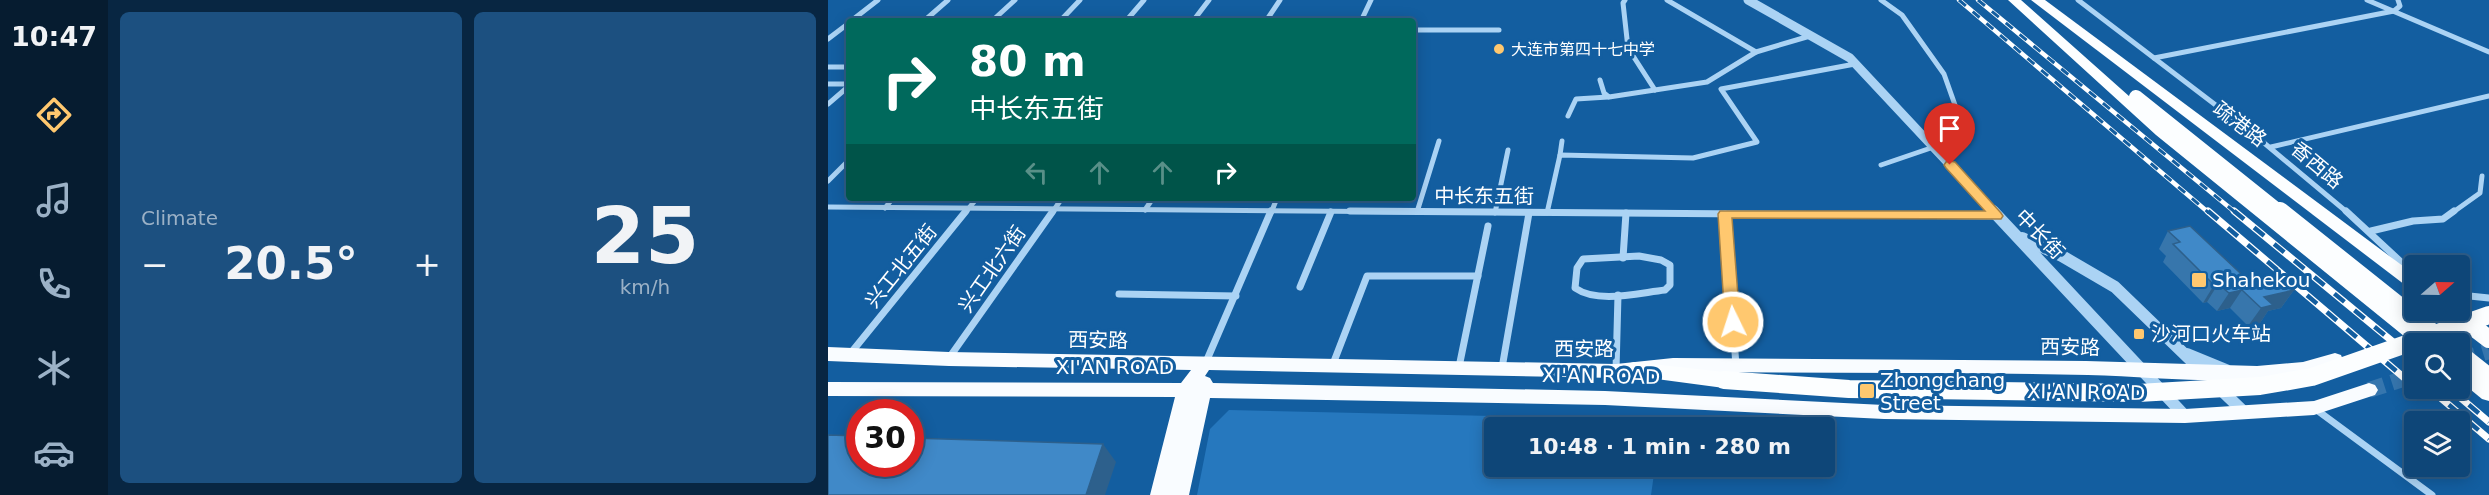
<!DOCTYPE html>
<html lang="en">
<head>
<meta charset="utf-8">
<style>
  body { margin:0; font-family:"DejaVu Sans","Noto Sans SC",sans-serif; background:#1c5080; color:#f1f3f6; height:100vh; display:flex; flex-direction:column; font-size:22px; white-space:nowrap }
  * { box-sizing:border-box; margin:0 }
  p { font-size:20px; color:#9bb1c6 }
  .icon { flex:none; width:33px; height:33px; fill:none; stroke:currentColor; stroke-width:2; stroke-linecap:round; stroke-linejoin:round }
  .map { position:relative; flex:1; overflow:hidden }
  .details { display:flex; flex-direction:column; gap:12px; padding:12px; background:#082642; width:720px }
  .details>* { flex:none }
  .hud { position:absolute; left:18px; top:18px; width:570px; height:183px; border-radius:6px; box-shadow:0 3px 15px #0003,0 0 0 2px #2e5e8a; background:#00695c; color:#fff; overflow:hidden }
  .needle { width:39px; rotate:70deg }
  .controls { position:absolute; left:1576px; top:255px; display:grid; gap:12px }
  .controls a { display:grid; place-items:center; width:66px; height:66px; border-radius:6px; background:#0e4678; box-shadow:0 3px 15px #0003,0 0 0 2px #2e5e8a; font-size:30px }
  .speed { position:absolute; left:18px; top:399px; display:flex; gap:12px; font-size:30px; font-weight:700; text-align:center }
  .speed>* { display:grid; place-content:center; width:78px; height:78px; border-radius:50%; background:#0e4678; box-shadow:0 3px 15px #0003,0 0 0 2px #2e5e8a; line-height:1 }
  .speed .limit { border:9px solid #d22; background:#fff; color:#111 }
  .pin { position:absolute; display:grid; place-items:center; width:51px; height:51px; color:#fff; margin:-62px -26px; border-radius:50% 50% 50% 0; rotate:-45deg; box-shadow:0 0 6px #0007 }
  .pin .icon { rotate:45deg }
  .me { position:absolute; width:66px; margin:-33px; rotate:356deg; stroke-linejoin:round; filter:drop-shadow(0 0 4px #0008) }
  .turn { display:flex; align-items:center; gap:21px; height:126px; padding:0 24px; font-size:27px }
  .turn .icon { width:78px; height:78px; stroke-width:2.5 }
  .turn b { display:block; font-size:42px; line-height:51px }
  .lanes { display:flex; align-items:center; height:57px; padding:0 24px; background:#0003; justify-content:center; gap:30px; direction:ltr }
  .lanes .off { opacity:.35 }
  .big { font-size:45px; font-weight:700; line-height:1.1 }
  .details .widget { flex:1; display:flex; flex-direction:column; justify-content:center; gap:9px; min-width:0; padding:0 21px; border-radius:9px; background:#1c5080 }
  .details .dial { align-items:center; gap:0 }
  .dial b { font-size:78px; line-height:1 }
  .heat { display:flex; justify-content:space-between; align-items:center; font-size:33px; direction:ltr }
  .details .tiles { flex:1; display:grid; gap:12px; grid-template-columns:repeat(2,1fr) }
  .trip { position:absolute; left:656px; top:417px; width:351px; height:60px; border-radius:6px; background:#0e4678; box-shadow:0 3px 15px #0003,0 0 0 2px #2e5e8a; font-weight:700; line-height:60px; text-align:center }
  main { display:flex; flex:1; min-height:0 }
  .tabs { display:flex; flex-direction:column; width:108px; justify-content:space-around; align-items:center; background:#061c30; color:#9bb1c6 }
  .tabs .icon { width:42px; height:42px }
  .tabs .current { color:#ffc86f }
  .tabs b { font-size:27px; color:#f1f3f6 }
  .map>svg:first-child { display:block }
  .green { fill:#2678be }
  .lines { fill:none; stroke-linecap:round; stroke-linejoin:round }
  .primary-tunnel { stroke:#3676ae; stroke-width:16; stroke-dasharray:16 8; stroke-linecap:butt }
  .minor-far1 { stroke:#abd3f4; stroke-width:5 }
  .minor { stroke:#abd3f4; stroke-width:7 }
  .tertiary-far1 { stroke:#abd3f4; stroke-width:9 }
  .tertiary { stroke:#abd3f4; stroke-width:12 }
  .primary { fill:#f9fcff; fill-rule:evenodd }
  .trunk { fill:#fcfeff; fill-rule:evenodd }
  .rail-far1-casing { stroke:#fff; stroke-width:4.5 }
  .rail-casing { stroke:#fff; stroke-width:7 }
  .rail-far1 { stroke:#135ea0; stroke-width:3; stroke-dasharray:9; stroke-linecap:butt }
  .rail { stroke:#135ea0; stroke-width:4.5; stroke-dasharray:13; stroke-linecap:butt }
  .trunk-bridge-far1 { stroke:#fcfeff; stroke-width:14 }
  .trunk-bridge { stroke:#fcfeff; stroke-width:18 }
  .wall { fill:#3776ac }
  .shaded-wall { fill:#2d608c }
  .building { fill:#4089c8; stroke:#2d608c; stroke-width:1.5 }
  .route { fill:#ffc86f; stroke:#a68248; stroke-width:1.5 }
  .poi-dot { fill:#ffc86f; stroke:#135ea0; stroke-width:2 }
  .labels { text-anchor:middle; stroke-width:6; stroke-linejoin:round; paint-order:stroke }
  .far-poi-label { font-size:16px; fill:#fff; stroke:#135ea0; text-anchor:start }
  .street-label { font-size:20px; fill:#fff; stroke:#135ea0 }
  .poi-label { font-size:20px; fill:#fff; stroke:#135ea0; text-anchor:start }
</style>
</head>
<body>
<main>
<nav class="tabs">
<b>10:47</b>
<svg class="icon current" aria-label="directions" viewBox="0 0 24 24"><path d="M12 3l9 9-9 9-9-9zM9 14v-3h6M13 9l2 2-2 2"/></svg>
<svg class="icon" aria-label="music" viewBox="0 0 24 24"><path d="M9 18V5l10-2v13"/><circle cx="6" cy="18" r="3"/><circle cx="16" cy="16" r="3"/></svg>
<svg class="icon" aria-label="phone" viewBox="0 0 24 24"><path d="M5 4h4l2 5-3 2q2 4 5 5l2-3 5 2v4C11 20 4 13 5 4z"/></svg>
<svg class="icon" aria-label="climate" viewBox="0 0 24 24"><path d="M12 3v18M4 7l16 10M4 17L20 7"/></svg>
<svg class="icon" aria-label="car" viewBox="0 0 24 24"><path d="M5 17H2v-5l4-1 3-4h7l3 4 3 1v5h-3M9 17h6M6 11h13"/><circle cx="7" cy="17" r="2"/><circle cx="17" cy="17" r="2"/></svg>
</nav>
<section class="details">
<div class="tiles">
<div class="widget"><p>Climate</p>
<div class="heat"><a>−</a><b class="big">20.5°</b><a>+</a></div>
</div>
<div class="widget dial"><b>25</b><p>km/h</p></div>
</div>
</section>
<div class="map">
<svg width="1661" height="495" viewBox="0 0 1661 495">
  <rect width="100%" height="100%" fill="#135ea0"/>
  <path class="green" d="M 401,410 L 845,420 L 845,427 L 666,428 L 666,466 L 827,467 L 823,495 L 369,495 L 382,429 Z"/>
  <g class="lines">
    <g class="primary-tunnel">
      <path d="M 1632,360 L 1661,351"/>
      <path d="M 1541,390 L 1587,375"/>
    </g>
    <g class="minor-far1">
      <path d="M 797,0 L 795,3 L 800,48 L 827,90"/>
      <path d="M 1053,0 L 1074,15 L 1116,74 L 1138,136 L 1053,165"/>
      <path d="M 1250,0 L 1423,132 L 1520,213"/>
      <path d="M 1539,0 L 1661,52"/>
      <path d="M 23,21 L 50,0"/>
      <path d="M 96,21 L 120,0"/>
      <path d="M 164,21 L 187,0"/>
      <path d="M 232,21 L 252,0"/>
      <path d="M 298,21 L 316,0"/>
      <path d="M 365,21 L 381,0"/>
      <path d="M 438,21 L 452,0"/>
      <path d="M 533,21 L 543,0"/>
      <path d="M 585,30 L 671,30"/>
      <path d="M 0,39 L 21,23"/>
      <path d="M 928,52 L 982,36"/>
      <path d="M 1326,58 L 1566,11 L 1572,6 L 1570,0"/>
      <path d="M 0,67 L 21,67"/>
      <path d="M 772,80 L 776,93 L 781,97 L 879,82 L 928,52 L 839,0"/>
      <path d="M 0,84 L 21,84"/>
      <path d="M 0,104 L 21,86"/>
      <path d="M 740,116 L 748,99 L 780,97"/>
      <path d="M 1443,147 L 1661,96"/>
      <path d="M 732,155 L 734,141"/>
      <path d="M 0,181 L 21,160"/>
      <path d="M 0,207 L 717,213"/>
      <path d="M 57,208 L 65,198"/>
      <path d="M 317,210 L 325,198"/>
      <path d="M 589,212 L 611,141"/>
      <path d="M 137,213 L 149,198"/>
      <path d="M 224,213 L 234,198"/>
      <path d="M 443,213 L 449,198"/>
      <path d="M 667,213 L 680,150"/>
      <path d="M 719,213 L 732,155 L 865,158 L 929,142 L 893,89 L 1027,64"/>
      <path d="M 1624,213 L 1652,193 L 1654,176"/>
    </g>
    <g class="minor">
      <path d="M 522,211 L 1168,216"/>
      <path d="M 1518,211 L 1587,275"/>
      <path d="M 897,214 L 908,366"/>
      <path d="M 1543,231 L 1585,221 L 1615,219 L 1626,211"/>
      <path d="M 811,256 L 833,260 L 842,265 L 842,285 L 837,290 C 810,293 770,304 747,288 L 749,268 L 755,259 Z"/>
      <path d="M 795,258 L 798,213"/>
      <path d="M 472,287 L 503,212"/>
      <path d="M 291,294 L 408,296"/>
      <path d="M 1632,295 L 1661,298"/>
      <path d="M 22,354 L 138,211"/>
      <path d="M 121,358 L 225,211"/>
      <path d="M 378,362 L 443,211"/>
      <path d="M 505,364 L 539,276 L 650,276"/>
      <path d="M 631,367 L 660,226"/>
      <path d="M 674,368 L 701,213"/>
      <path d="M 788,370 L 790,295"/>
      <path d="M 1486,408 L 1604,495"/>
    </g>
    <path class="tertiary-far1" d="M 920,0 L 1022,58 L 1167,213"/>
    <g class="tertiary">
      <path d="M 1165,211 L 1357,416"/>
      <path d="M 1194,238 L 1234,256 L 1287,287 L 1377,374"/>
      <path d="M 1359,354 L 1398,370"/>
      <path d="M 1390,387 L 1417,413"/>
    </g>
    <path class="primary" d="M 0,347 L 121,352 L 788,364 L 845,358 L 1258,361 L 1429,366 L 1475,362 L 1507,353 L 1513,355 L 1515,360 L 1513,365 C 1433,391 1342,377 1260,375 C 1122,372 983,373 845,372 L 788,378 L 381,370 L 377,376 L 382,378 L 385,383 L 777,391 L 1056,405 L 1357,409 L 1486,401 L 1541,383 L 1547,385 L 1550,390 L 1547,395 L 1486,415 L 1357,423 L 1056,419 L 777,405 L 382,398 L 361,495 L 322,495 L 347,397 L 0,396 L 0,382 L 353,383 L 363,370 L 121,366 L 0,361 Z"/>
    <g class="trunk">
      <path d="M 1180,0 L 1193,0 L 1338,129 L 1605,339 L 1608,344 L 1587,345 L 1328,135 Z"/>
      <path d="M 1203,0 L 1217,0 L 1587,275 L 1587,290 L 1581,288 Z"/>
      <path d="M 806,362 L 896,372 L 903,375 L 905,380 L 903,385 L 896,388 L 806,376 L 799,374 L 797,369 L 799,364 Z"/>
      <path d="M 1632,363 L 1639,365 L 1661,382 L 1661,401 L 1654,399 L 1632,381 Z"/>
    </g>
    <defs>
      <g id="rail-far1">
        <path d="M 1131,0 L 1381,213"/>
        <path d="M 1150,0 L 1408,213"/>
      </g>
      <g id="rail">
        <path d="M 1380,211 L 1587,387"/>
        <path d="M 1406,211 L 1587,360"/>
        <path d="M 1601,388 L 1661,439"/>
        <path d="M 1621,388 L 1661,422"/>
      </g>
    </defs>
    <use href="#rail-far1" class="rail-far1-casing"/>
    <use href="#rail" class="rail-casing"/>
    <use href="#rail-far1" class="rail-far1"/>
    <use href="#rail" class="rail"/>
    <path class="trunk-bridge-far1" d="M 1308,97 L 1453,213"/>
    <g class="trunk-bridge">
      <path d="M 1452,211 L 1619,344"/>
      <path d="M 1623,310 L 1661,339"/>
      <path d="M 1632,354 L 1661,377"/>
      <path d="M 896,380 L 1021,389 L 1310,393 L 1432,386 L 1484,377 L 1661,315"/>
    </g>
  </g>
  <path class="wall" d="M 1340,231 L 1426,286 L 1466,290 L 1453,308 L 1440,311 L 1432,323 L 1420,326 L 1402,308 L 1389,311 L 1379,302 L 1375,303 L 1335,262 L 1338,256 L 1331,249 Z"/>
  <g class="shaded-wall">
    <path d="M 1390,284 L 1379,302 L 1375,303 L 1386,285 Z"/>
    <path d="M 1414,290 L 1402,308 L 1389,311 L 1401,293 Z"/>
    <path d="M 1466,290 L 1453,308 L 1440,311 L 1432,323 L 1420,326 L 1433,308 L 1436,297 Z"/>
    <path d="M 275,444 L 288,462 L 277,495 L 258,495 Z"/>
  </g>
  <g class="building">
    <path d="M 1362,226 L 1426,286 L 1453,279 L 1466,290 L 1436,297 L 1445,305 L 1433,308 L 1414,290 L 1401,293 L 1390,284 L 1386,285 L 1345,244 L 1352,242 L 1340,231 Z"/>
    <path d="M 0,435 L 32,436 L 32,464 L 82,464 L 82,438 L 275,444 L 258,495 L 0,495 Z"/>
  </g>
  <path class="route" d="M 1122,161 L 1127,162 L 1173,213 L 1175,216 L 1173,219 L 904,218 L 912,322 L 910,326 L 900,326 L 897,322 L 890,214 L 892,211 L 1157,211 L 1118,168 L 1116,165 L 1118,162 Z"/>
  <g class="poi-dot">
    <circle cx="671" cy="49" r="6"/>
    <rect x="1363" y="272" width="16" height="16" rx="3"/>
    <rect x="1305" y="328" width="12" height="12" rx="3"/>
    <rect x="1031" y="383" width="16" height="16" rx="3"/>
  </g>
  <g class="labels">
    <g class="far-poi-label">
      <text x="683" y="55">大连市第四十七中学</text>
    </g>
    <g class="street-label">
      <text transform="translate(1412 124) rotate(37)" y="7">疏港路</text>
      <text transform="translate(1489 165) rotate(40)" y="7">香西路</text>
      <text x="656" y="203">中长东五街</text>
      <text transform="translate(1212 234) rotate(46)" y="7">中长街</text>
      <text transform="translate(73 266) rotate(-51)" y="7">兴工北五街</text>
      <text transform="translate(164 269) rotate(-55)" y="7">兴工北六街</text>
      <text transform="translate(270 340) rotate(1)" y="7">西安路</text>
      <text transform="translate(1242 347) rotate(1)" y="7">西安路</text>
      <text x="756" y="356">西安路</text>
      <text x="287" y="374">XI'AN ROAD</text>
      <text transform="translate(773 376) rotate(1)" y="7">XI'AN ROAD</text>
      <text transform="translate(1258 392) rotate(1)" y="7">XI'AN ROAD</text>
    </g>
    <g class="poi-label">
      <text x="1384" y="287">Shahekou</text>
      <text x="1323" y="341">沙河口火车站</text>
      <text x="1052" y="387">Zhongchang<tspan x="1052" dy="23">Street</tspan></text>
    </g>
  </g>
</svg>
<div class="controls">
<a><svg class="needle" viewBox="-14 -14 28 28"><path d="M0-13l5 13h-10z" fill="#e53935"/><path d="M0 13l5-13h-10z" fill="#9bb1c6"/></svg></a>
<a><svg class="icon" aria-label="search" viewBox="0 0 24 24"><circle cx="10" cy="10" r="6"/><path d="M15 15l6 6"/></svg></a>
<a><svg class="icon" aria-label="layers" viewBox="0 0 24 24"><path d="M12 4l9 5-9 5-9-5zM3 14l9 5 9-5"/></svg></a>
</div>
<div class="speed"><div class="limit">30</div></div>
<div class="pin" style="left:1122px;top:165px;background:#d93025"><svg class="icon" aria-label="arrive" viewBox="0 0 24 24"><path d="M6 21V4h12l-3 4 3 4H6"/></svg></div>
<svg class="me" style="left:905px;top:322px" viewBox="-20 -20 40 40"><circle r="17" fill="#ffc86f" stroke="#fff" stroke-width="3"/><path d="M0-11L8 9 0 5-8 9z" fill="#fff"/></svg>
<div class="trip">10:48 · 1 min · 280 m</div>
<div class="hud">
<div class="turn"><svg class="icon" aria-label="right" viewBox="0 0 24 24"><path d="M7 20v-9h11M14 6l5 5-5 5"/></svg><div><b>80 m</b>中长东五街</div></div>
<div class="lanes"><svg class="icon off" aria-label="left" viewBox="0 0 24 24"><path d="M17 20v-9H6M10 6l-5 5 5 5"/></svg><svg class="icon off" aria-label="ahead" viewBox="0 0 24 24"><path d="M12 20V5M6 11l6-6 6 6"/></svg><svg class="icon off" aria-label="ahead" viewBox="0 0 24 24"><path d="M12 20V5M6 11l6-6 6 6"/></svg><svg class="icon" aria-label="right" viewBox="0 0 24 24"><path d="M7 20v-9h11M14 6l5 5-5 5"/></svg></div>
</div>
</div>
</main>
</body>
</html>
